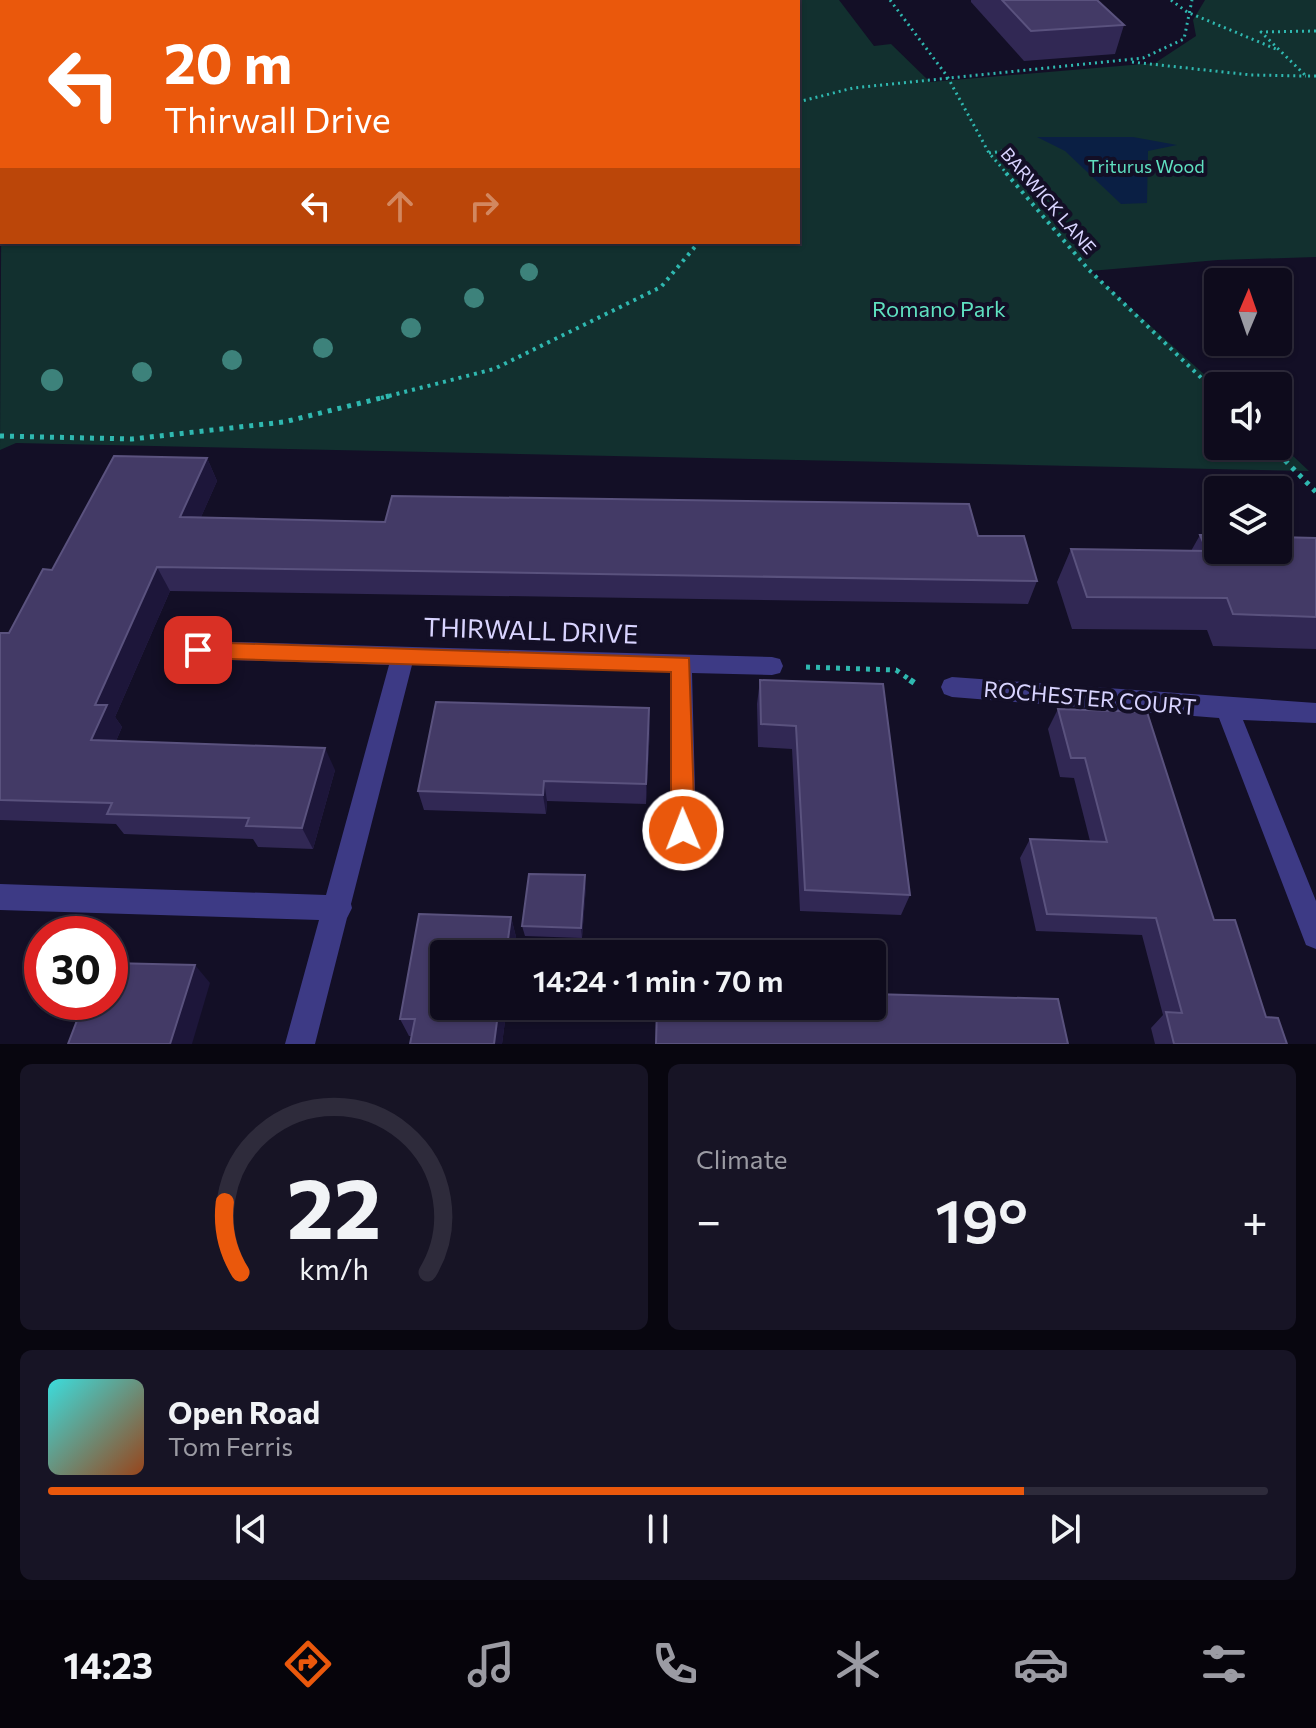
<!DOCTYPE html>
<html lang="en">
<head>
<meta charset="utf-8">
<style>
  body { margin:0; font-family:Commissioner,sans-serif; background:#171425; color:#f1f3f6; height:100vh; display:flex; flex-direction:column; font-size:30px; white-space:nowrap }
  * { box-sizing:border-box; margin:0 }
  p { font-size:26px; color:#9b9ba3 }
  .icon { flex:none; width:44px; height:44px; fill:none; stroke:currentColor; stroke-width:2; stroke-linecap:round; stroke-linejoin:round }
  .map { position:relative; height:1044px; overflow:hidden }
  .drawer { display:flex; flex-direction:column; gap:20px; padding:20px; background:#08060f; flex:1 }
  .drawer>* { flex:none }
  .banner { position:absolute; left:0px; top:0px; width:800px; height:244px; box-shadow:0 2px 6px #0004,0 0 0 2px #2e2b3b; background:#ea580c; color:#fff; overflow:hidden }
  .needle { width:52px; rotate:2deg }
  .controls { position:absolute; left:1204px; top:268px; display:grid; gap:16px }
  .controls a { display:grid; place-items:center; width:88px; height:88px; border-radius:8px; background:#0e0b1c; box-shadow:0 2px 6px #0004,0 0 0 2px #2e2b3b; font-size:40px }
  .speed { position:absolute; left:24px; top:916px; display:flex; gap:16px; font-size:40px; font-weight:700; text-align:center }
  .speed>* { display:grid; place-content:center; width:104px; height:104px; border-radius:50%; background:#0e0b1c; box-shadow:0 2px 6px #0004,0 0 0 2px #2e2b3b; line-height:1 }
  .speed .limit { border:12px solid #d22; background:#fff; color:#111 }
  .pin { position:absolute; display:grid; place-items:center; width:68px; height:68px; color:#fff; margin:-34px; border-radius:16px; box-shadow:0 4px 12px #0006 }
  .me { position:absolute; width:88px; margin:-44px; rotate:359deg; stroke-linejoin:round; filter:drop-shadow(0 0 6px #0008) }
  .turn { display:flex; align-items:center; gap:28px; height:168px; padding:0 32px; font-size:36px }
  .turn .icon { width:104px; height:104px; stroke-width:2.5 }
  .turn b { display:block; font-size:56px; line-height:68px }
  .lanes { display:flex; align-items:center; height:76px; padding:0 32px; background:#0003; justify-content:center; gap:40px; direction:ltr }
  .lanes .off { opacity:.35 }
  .big { font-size:60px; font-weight:600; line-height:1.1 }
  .drawer .tile { flex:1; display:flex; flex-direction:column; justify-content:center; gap:12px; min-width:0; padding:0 28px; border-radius:12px; background:#171425 }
  .drawer .dial { align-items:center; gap:0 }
  .dial svg { height:208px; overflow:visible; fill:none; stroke:#2e2b3b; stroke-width:7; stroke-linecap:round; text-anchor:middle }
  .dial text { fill:#f1f3f6; stroke:none }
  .song { display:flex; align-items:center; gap:24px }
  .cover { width:96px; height:96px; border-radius:12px; background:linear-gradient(135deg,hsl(180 70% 55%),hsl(20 70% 35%)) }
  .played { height:8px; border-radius:4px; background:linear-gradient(90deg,#ea580c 80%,#2e2b3b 80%) }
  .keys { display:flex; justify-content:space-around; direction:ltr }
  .heat { display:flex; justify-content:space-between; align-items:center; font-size:44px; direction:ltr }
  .drawer .tiles { flex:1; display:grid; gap:20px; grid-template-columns:1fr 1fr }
  .tile:last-child { grid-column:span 2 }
  .trip { position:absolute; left:430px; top:940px; width:456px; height:80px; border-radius:8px; background:#0e0b1c; box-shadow:0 2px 6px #0004,0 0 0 2px #2e2b3b; font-weight:600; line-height:80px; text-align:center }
  .tabs { display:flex; height:128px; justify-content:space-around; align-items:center; background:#06040b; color:#9b9ba3 }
  .tabs .icon { width:56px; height:56px }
  .tabs .selected { color:#ea580c }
  .tabs b { font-size:36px; color:#f1f3f6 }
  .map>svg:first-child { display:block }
  .green { fill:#12302f }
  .water { fill:#0a1f44 }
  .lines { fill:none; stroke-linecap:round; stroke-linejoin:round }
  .path-far3 { stroke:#2fb8b0; stroke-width:3; stroke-dasharray:2 4; stroke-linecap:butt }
  .path-far2 { stroke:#2fb8b0; stroke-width:4; stroke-dasharray:3 5; stroke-linecap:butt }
  .path-far1 { stroke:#2fb8b0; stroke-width:5; stroke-dasharray:4 6; stroke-linecap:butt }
  .path { stroke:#2fb8b0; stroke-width:6; stroke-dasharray:5 8; stroke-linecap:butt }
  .minor { fill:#3d3a85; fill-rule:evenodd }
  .tree { fill:#3d827b }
  .wall { fill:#312854 }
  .shaded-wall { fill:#1d163a }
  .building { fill:#433a66; stroke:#5a527e; stroke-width:2 }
  .route { fill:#ea580c; stroke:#983908; stroke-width:2 }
  .labels { text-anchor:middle; stroke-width:8; stroke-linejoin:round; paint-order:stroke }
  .far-park-label { font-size:18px; fill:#5fe0c0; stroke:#130f26 }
  .far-street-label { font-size:18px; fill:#d9d4ff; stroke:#130f26 }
  .park-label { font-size:22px; fill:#5fe0c0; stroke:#130f26 }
  .street-label { font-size:22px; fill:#d9d4ff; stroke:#130f26 }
  .near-street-label { font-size:26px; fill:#d9d4ff; stroke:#130f26 }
</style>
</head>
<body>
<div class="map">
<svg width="1316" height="1044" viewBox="0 0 1316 1044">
  <rect width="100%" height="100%" fill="#130f26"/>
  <path class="green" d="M 57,0 L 839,0 L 874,46 L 891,44 L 930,82 L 1155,63 L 1196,36 L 1193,20 L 1205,0 L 1316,0 L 1316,257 L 1218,260 L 1090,271 L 1218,387 L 1218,446 L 1278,446 L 1278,442 L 1309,471 L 16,443 L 0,450 L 2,89 L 2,242 L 798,242 L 798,2 Z"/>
  <path class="water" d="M 1037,137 L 1133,137 L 1177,145 L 1148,151 L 1147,203 L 1121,204 L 1065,151 Z"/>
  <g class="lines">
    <g class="path-far3">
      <path d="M 890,0 L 947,76 L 989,153 L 1008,175"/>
      <path d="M 1171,0 L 1187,12 L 1276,49"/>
      <path d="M 1316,31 L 1261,32 L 1306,76 L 1316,76"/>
      <path d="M 1132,62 L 1251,75 L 1306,76"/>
      <path d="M 798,102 L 853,88 L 1143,58 L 1184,39 L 1192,0"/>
      <path d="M 989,153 L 1018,149"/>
    </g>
    <g class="path-far2">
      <path d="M 1006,173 L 1089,270 L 1218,394"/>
      <path d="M 381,398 L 494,369 L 661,287 L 699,242"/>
    </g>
    <g class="path-far1">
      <path d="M 0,436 L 132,439 L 284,422 L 389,396"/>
      <path d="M 1271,446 L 1316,492"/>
      <path d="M 806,667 L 896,670 L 913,682"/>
    </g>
    <path class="path" d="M 910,680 L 919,686"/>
    <g class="minor">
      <path d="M 198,641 L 772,657 L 780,659 L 783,666 L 780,673 L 772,675 L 692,673 L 696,830 L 692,838 L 683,842 L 674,838 L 670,830 L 670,672 L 412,665 L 351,904 L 352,908 L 347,918 L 315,1044 L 285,1044 L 319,920 L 0,910 L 0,884 L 326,895 L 389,665 L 198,659 L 190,656 L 187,650 L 190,644 Z"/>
      <path d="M 952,677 L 1316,703 L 1316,723 L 1243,720 L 1316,901 L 1316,949 L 1306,945 L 1219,718 L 952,697 L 944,694 L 941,687 L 944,680 Z"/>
    </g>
  </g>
  <g class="tree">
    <circle cx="529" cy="272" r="9"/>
    <circle cx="474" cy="298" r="10"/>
    <circle cx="411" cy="328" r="10"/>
    <circle cx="323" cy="348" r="10"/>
    <circle cx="232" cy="360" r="10"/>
    <circle cx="142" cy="372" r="10"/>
    <circle cx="52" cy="380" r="11"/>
  </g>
  <g class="wall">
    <path d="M 971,0 L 1097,0 L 1124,25 L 1115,54 L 1024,61 L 971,2 Z"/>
    <path d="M 207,458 L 217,481 L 201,517 L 978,536 L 1037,581 L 1028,604 L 170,591 L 115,717 L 122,727 L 116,741 L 335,770 L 313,849 L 258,847 L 253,839 L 124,834 L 116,824 L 0,820 L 0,633 L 9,633 Z"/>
    <path d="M 1200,535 L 1316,538 L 1316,649 L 1213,646 L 1207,630 L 1072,629 L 1057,582 L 1071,549 L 1191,551 Z"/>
    <path d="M 760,680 L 883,684 L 910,895 L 901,915 L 800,911 L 792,749 L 758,747 L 757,704 Z"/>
    <path d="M 1058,709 L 1214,920 L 1266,1017 L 1287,1044 L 1155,1044 L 1151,1028 L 1163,1015 L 1142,935 L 1036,931 L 1020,858 L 1030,839 L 1090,841 L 1074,778 L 1060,777 L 1048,729 Z"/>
    <path d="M 650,728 L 646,804 L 547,801 L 546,814 L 424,810 L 418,791 Z"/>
    <path d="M 586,886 L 582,938 L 525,936 L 522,926 Z"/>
    <path d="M 511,917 L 516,937 L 502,1044 L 410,1044 L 412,1036 L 409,1036 L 400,1019 Z"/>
  </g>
  <g class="shaded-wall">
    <path d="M 207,458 L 217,481 L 191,540 L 180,517 Z"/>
    <path d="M 157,567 L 170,591 L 115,717 L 122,727 L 107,762 L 91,740 L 95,705 Z"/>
    <path d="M 649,708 L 650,728 L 646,804 L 646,784 Z"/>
    <path d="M 325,748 L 335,770 L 313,849 L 302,828 Z"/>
    <path d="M 544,781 L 547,801 L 546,814 L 543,795 Z"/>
    <path d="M 585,875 L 586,886 L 582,938 L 581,928 Z"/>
    <path d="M 511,917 L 516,937 L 514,954 L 506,954 Z"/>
    <path d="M 195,965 L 210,983 L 192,1044 L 170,1044 Z"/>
    <path d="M 499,1006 L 507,1006 L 502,1044 L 494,1044 Z"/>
  </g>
  <g class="building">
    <path d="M 1002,0 L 1097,0 L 1124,25 L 1031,31 Z"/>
    <path d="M 114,456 L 207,458 L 180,517 L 385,522 L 392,496 L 969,504 L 978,536 L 1024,536 L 1037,581 L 157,567 L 95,705 L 107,705 L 91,740 L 325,748 L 302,828 L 246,826 L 249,818 L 107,814 L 112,803 L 0,800 L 0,633 L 9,633 L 43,569 L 52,570 Z"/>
    <path d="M 1200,535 L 1218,535 L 1218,550 L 1278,550 L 1278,537 L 1316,538 L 1316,617 L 1233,614 L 1227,598 L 1087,597 L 1071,549 L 1207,551 Z"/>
    <path d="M 760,680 L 883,684 L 910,895 L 805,890 L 796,726 L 761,724 Z"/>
    <path d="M 436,702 L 649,708 L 646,784 L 544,781 L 543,795 L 418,791 Z"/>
    <path d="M 1058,709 L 1147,712 L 1214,920 L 1235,920 L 1266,1017 L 1278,1018 L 1287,1044 L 1174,1044 L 1166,1012 L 1182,1013 L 1156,918 L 1047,914 L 1030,839 L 1107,842 L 1085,758 L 1071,758 Z"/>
    <path d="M 529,874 L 585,875 L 581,928 L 522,926 Z"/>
    <path d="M 419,914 L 511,917 L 506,954 L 444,954 L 444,1006 L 499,1006 L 494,1044 L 410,1044 L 415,1019 L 400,1019 Z"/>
    <path d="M 110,963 L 195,965 L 170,1044 L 68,1044 L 84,1002 L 110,1002 Z"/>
    <path d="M 872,994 L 1058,999 L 1068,1044 L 656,1044 L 657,1006 L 872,1006 Z"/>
  </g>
  <path class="route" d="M 198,642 L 689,658 L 695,830 L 691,838 L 683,841 L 675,838 L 671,830 L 671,672 L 198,658 L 188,650 Z"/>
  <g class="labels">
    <g class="far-park-label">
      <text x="1146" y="173">Triturus Wood</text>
    </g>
    <g class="far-street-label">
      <text transform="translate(1048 201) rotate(49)" y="6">BARWICK LANE</text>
    </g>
    <g class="park-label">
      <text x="939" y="317">Romano Park</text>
    </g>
    <g class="street-label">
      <text transform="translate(1090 698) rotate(5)" y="8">ROCHESTER COURT</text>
    </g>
    <g class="near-street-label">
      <text transform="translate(531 631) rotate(2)" y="9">THIRWALL DRIVE</text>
    </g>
  </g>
</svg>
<div class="controls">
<a><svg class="needle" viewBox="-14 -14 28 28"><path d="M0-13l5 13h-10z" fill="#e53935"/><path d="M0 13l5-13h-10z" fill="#9b9ba3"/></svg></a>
<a><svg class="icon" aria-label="sound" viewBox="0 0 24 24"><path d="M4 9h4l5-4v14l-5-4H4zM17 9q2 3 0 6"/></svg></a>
<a><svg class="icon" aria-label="layers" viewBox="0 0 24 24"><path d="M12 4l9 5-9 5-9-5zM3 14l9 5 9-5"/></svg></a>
</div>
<div class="speed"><div class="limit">30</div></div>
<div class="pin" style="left:198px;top:650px;background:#d93025"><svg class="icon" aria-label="arrive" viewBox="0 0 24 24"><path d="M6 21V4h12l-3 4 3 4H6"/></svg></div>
<svg class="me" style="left:683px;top:830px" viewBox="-20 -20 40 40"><circle r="17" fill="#ea580c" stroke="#fff" stroke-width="3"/><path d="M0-11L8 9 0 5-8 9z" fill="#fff"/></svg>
<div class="trip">14:24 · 1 min · 70 m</div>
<div class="banner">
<div class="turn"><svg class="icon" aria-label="left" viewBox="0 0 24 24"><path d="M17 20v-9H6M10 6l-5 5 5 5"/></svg><div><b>20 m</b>Thirwall Drive</div></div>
<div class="lanes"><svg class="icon" aria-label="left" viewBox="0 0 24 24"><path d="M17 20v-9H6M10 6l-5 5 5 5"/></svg><svg class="icon off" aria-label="ahead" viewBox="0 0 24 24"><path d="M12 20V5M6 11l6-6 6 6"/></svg><svg class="icon off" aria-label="right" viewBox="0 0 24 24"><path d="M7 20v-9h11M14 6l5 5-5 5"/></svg></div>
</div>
</div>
<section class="drawer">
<div class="tiles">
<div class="tile dial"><svg viewBox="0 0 100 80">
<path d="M14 69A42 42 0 1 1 86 69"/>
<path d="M14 69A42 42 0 0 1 8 42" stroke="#ea580c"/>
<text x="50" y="56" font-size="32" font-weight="700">22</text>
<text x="50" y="72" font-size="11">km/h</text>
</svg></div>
<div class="tile"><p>Climate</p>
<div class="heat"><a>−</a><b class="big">19°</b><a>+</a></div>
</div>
<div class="tile">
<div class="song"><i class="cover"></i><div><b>Open Road</b><p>Tom Ferris</p></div></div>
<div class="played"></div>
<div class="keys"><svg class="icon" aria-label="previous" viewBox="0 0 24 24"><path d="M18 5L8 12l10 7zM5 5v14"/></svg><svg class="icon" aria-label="pause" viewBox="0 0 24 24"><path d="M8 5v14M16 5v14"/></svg><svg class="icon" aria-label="next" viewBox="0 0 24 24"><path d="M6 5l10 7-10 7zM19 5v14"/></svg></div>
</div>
</div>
</section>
<nav class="tabs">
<b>14:23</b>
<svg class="icon selected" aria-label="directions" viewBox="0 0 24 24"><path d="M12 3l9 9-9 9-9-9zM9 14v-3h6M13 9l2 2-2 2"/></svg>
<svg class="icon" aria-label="music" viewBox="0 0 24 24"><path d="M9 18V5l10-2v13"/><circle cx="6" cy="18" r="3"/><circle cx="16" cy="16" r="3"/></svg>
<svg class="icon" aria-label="phone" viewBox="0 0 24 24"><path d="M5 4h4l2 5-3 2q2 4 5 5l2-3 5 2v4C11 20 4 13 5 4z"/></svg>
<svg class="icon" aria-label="climate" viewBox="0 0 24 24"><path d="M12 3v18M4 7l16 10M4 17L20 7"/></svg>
<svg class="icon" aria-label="car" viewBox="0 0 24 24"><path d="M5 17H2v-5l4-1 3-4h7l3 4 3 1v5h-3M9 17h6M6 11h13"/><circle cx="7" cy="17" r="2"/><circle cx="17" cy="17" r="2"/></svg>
<svg class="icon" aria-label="filters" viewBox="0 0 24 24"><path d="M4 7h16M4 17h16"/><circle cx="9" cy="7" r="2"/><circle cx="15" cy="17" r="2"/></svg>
</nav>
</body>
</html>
